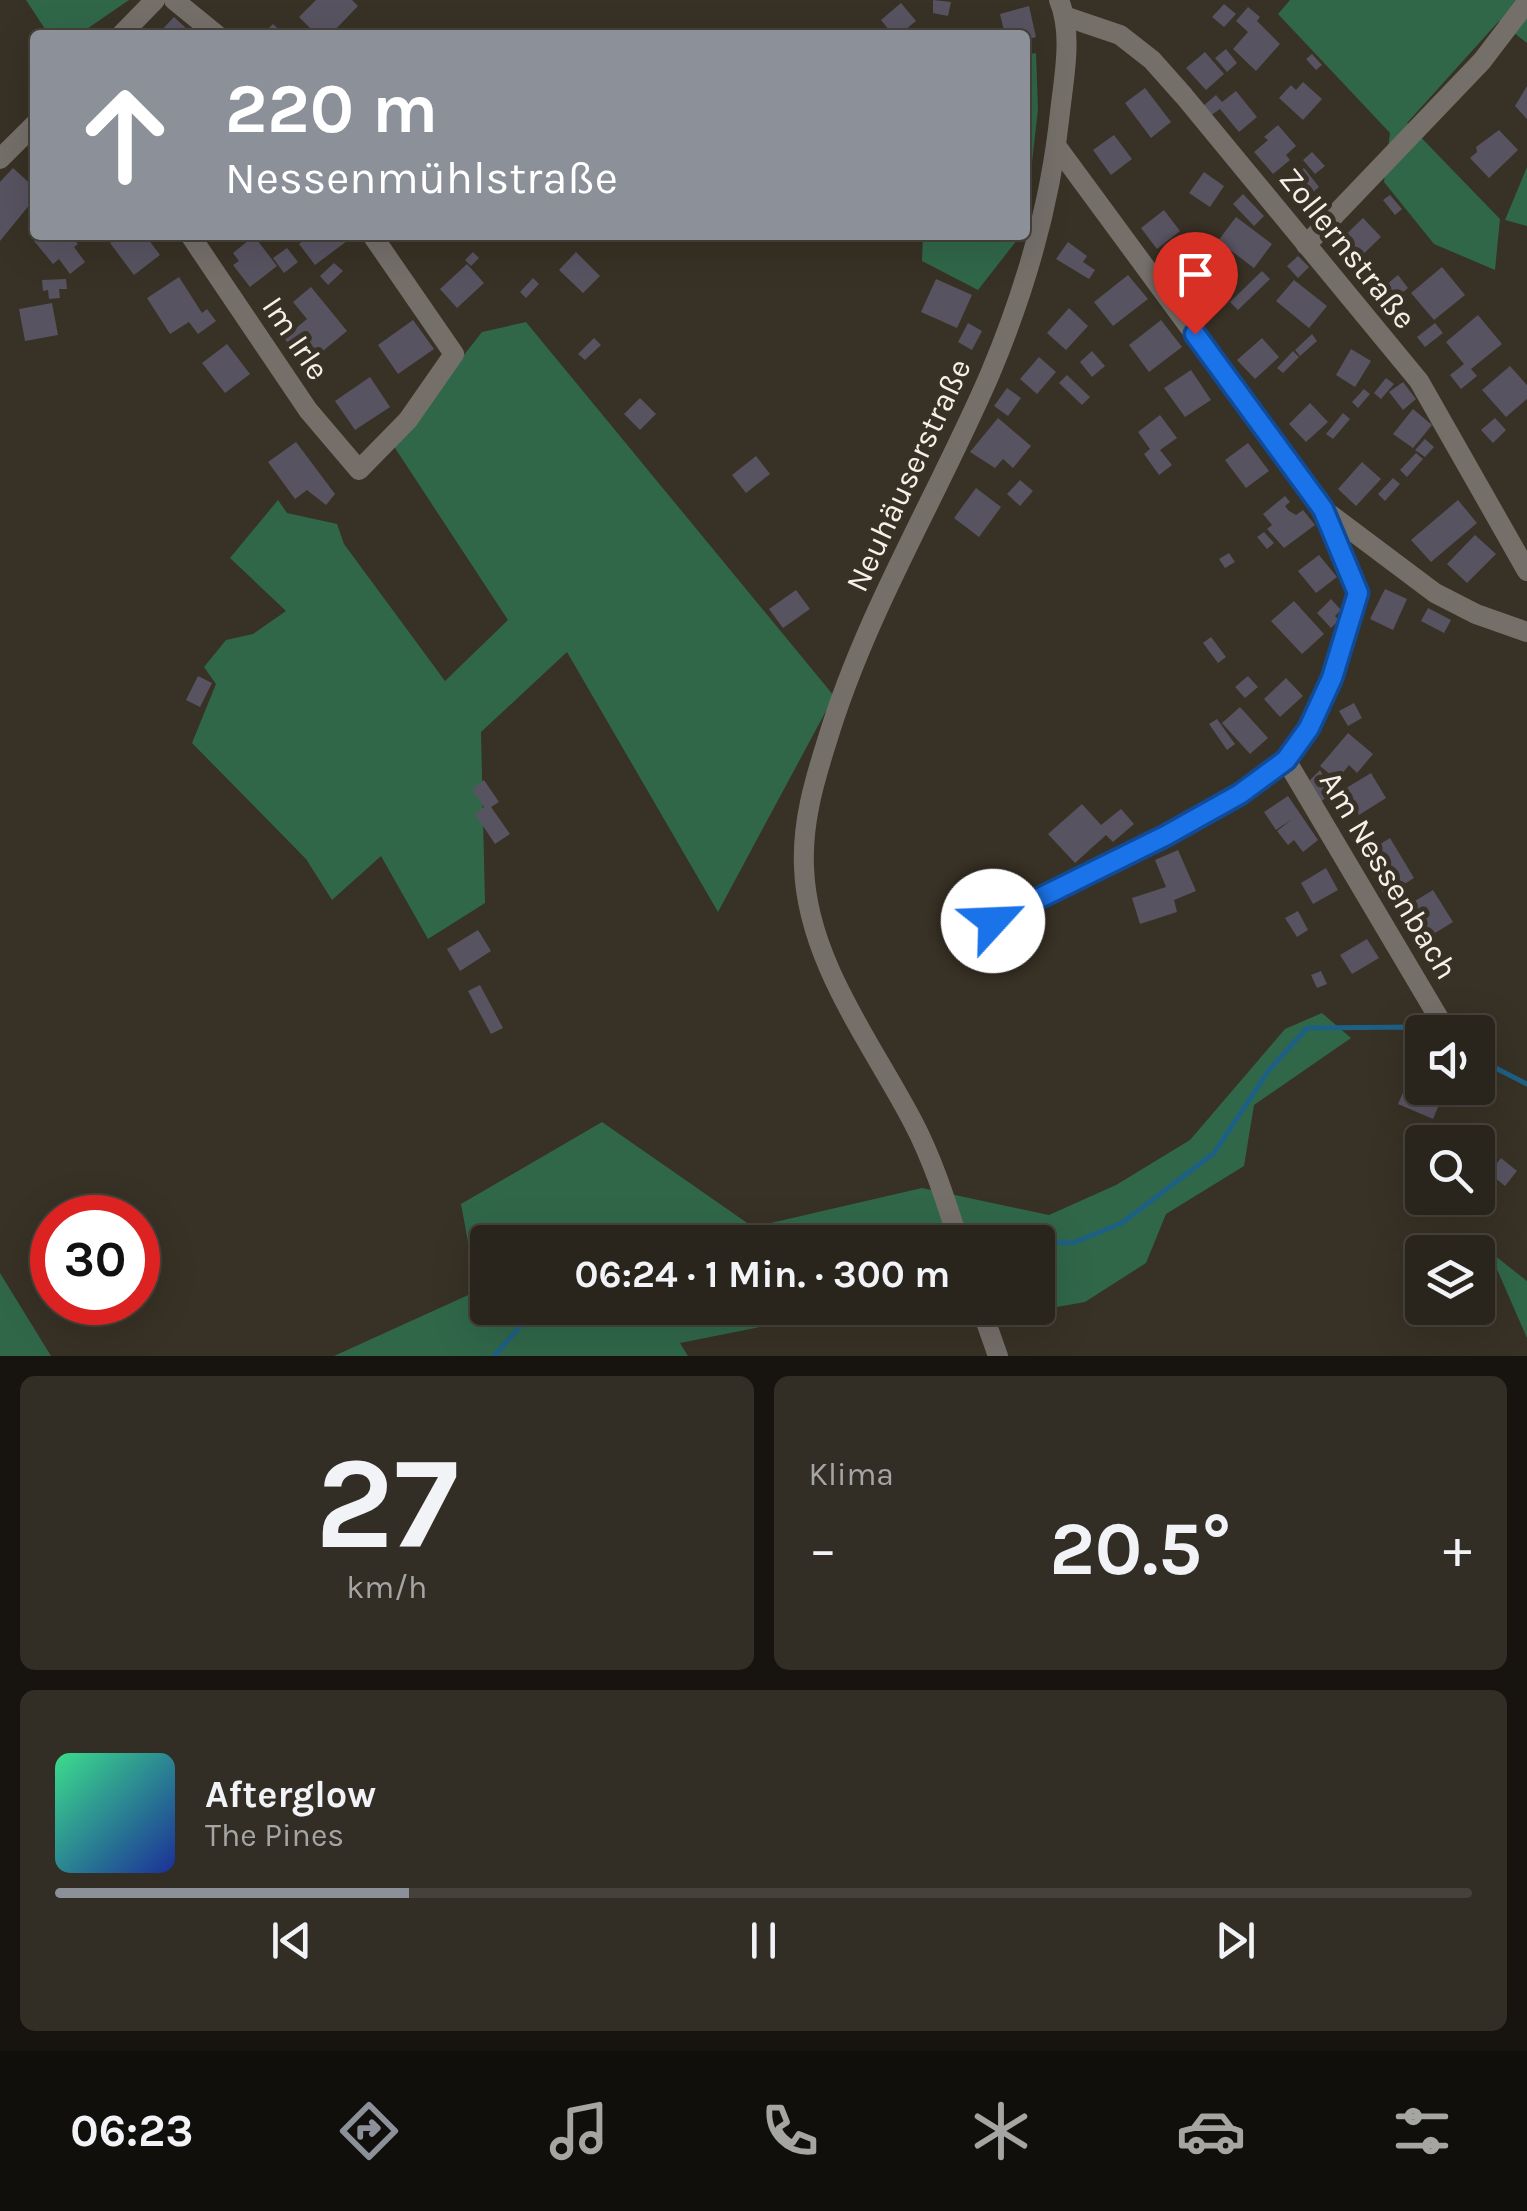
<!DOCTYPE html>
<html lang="de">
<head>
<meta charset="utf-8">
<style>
  body { margin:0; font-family:Karla,sans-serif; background:#322d25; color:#f1f3f6; height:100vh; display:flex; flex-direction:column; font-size:38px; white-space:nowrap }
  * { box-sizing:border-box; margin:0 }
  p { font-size:32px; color:#a5a5a3 }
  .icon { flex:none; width:55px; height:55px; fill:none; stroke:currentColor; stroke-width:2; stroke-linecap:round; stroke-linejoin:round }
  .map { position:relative; height:1356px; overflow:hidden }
  .sheet { display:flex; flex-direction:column; gap:20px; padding:20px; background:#17140f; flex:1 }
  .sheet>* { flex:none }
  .hud { position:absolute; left:30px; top:30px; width:1000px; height:210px; border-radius:10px; box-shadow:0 10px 40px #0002,0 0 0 2px #46423b; background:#8c9099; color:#fff; overflow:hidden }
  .fabs { position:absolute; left:1405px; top:1015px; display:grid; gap:20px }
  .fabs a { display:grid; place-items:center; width:90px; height:90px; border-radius:10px; background:#2a251c; box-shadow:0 10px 40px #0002,0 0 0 2px #46423b; font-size:50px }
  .speed { position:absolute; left:30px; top:1195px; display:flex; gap:20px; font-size:50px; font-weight:700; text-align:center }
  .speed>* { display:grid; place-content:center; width:130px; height:130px; border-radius:50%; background:#2a251c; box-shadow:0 10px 40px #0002,0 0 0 2px #46423b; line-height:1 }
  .speed .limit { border:15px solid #d22; background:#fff; color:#111 }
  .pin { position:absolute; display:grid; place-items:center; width:85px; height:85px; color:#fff; margin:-102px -42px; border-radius:50% 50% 50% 0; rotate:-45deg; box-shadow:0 0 10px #0007 }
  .pin .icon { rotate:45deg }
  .me { position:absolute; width:110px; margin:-55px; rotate:65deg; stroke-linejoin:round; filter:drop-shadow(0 0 8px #0008) }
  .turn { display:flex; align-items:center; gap:35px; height:210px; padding:0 30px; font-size:45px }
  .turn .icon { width:130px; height:130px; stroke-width:2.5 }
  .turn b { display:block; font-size:70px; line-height:85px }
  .big { font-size:75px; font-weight:700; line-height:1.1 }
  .sheet .widget { flex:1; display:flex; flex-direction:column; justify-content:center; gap:15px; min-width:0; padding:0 35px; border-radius:15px; background:#322d25 }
  .sheet .dial { align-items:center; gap:0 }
  .dial b { font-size:130px; line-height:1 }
  .song { display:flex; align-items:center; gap:30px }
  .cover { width:120px; height:120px; border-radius:15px; background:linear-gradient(135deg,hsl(150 70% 55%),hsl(230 70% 35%)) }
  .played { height:10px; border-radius:5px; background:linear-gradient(90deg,#8c9099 25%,#46423b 25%) }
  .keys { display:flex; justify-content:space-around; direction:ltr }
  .heat { display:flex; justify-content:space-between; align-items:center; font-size:55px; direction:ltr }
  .sheet .tiles { flex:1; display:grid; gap:20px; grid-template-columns:1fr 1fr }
  .widget:last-child { grid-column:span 2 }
  .trip { position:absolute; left:470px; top:1225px; width:585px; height:100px; border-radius:10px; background:#2a251c; box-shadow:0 10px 40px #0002,0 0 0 2px #46423b; font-weight:700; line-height:100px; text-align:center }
  .tabs { display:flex; height:160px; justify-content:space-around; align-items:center; background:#110f0b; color:#a5a5a3 }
  .tabs .icon { width:70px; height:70px }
  .tabs .active { color:#8c9099 }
  .tabs b { font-size:45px; color:#f1f3f6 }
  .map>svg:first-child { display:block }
  .green { fill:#306749 }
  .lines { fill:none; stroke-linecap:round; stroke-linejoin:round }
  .stream { stroke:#1e6084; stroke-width:5 }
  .building { fill:#585361 }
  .street { stroke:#756f6a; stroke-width:20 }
  .route-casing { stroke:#114b97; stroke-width:25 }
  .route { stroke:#1a73e8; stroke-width:18 }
  .labels { text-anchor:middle; stroke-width:10; stroke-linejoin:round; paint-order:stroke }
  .street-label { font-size:32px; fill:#f5f1e9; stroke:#383125 }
</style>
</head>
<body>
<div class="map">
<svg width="1527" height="1356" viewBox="0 0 1527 1356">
  <rect width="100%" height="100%" fill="#383125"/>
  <g class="green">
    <path d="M 26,0 L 129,0 L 78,35 L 49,35 Z"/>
    <path d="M 1290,0 L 1527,0 L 1527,43 L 1499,21 L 1407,123 L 1500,219 L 1495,270 L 1434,244 L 1384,182 L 1390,133 L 1278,14 Z"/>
    <path d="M 1036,53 L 1038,109 L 1025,225 L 1025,55 Z"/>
    <path d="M 1527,167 L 1527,226 L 1505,220 Z"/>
    <path d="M 923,235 L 1021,235 L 978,290 L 922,261 Z"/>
    <path d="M 526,322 L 834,696 L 718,912 L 567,652 L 481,732 L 485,903 L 428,939 L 381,856 L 332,900 L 306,859 L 192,743 L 216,684 L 204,667 L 226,640 L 253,634 L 286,611 L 230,558 L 278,500 L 287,513 L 337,524 L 344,544 L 445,681 L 508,620 L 393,445 L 482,332 Z"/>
    <path d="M 1322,1013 L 1351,1038 L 1254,1105 L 1244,1166 L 1166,1214 L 1146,1263 L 1085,1302 L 994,1318 L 973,1308 L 1038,1308 L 1038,1242 L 488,1242 L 488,1308 L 856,1308 L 680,1343 L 688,1356 L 334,1356 L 477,1291 L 461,1204 L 602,1122 L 753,1227 L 922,1188 L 1049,1215 L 1116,1185 L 1190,1140 L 1285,1029 Z"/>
    <path d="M 1489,1251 L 1527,1281 L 1527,1338 Z"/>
    <path d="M 0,1273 L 51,1356 L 0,1356 Z"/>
  </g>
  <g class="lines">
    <g class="stream">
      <path d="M 1478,1059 L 1527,1084"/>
      <path d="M 960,1231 L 1017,1240 L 1073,1243 L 1122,1223 L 1214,1153 L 1269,1070 L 1307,1028 L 1414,1027 L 1424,1032"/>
      <path d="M 608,1242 L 633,1226 L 675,1242"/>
      <path d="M 869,1242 L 949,1231"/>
      <path d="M 494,1356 L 536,1308"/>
    </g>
  </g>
  <g class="building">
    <path d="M 316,0 L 352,0 L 358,6 L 330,35 L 317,35 L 299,17 Z"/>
    <path d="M 933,0 L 951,2 L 948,16 L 933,13 Z"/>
    <path d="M 901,3 L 916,21 L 899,35 L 893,35 L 881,20 Z"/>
    <path d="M 1224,4 L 1236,14 L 1224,27 L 1212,17 Z"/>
    <path d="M 1029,6 L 1036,37 L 1025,40 L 1025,35 L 1005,35 L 1000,14 Z"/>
    <path d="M 1248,7 L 1260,17 L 1257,21 L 1280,44 L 1256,71 L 1233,49 L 1248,32 L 1236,21 Z"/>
    <path d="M 174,17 L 190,32 L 186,35 L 157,35 Z"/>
    <path d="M 273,24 L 285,35 L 262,35 Z"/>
    <path d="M 1226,49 L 1237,63 L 1227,72 L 1215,58 Z"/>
    <path d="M 1205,52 L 1224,74 L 1206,90 L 1186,68 Z"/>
    <path d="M 1312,54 L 1322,65 L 1316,70 L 1306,59 Z"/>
    <path d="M 1303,82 L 1322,99 L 1303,120 L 1279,98 L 1291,85 L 1296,90 Z"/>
    <path d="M 1527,86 L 1527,119 L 1515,106 Z"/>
    <path d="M 1145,88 L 1171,122 L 1151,138 L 1125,103 Z"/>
    <path d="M 1236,91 L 1257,117 L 1239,132 L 1220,109 L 1210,116 L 1202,107 L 1216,95 L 1222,102 Z"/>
    <path d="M 1278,125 L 1296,146 L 1286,155 L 1290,160 L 1273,174 L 1254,152 L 1268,140 L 1264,137 Z"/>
    <path d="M 1499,130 L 1518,150 L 1489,178 L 1470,158 L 1477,152 L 1476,147 Z"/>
    <path d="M 1114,135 L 1132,159 L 1111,175 L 1093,150 Z"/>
    <path d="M 1312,152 L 1325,166 L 1315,174 L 1303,160 Z"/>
    <path d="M 13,168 L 35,188 L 35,198 L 0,241 L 0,182 Z"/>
    <path d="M 1304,168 L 1319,187 L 1299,204 L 1283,185 Z"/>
    <path d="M 1204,172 L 1224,186 L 1210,207 L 1189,193 Z"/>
    <path d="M 1243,194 L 1264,216 L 1254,226 L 1233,204 Z"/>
    <path d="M 1390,195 L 1402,209 L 1395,215 L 1383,200 Z"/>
    <path d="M 1164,210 L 1180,231 L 1157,249 L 1141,228 Z"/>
    <path d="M 1236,217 L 1272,244 L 1254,268 L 1218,241 Z"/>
    <path d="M 1363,218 L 1381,237 L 1353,264 L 1335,245 Z"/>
    <path d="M 41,235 L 70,235 L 78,244 L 74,247 L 85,262 L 70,274 L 59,259 L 53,264 L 34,241 Z"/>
    <path d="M 122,235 L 145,235 L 160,255 L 134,275 L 110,243 Z"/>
    <path d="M 310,235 L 343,235 L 347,241 L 315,265 L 299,244 Z"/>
    <path d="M 254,236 L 277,266 L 250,287 L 233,265 L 239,261 L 233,253 Z"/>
    <path d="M 1068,242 L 1087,256 L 1083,262 L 1095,270 L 1089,279 L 1056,259 Z"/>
    <path d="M 287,248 L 298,262 L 284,273 L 273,258 Z"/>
    <path d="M 473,252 L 479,258 L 471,266 L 465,260 Z"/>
    <path d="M 576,252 L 600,276 L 583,293 L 559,270 Z"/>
    <path d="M 1298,256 L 1309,267 L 1298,278 L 1287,266 Z"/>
    <path d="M 334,263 L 343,271 L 328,285 L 320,276 Z"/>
    <path d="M 467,264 L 484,283 L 457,308 L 440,289 Z"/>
    <path d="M 1442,267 L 1465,295 L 1434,320 L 1411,293 Z"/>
    <path d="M 1262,271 L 1270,279 L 1238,310 L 1230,302 Z"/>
    <path d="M 1212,272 L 1220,282 L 1226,277 L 1234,287 L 1226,292 L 1229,297 L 1204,313 L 1188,289 Z"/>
    <path d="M 1128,275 L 1148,299 L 1113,326 L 1094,302 Z"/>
    <path d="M 1398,275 L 1408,288 L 1390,303 L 1380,290 Z"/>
    <path d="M 179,277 L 202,313 L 207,309 L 216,321 L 198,334 L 189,322 L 170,334 L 147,298 Z"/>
    <path d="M 533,278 L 539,284 L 526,298 L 520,292 Z"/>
    <path d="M 66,279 L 67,289 L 59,289 L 60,298 L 49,299 L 48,290 L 43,291 L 42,280 Z"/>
    <path d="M 936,279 L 972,295 L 957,328 L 921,312 Z"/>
    <path d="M 1294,280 L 1327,306 L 1309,328 L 1276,301 Z"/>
    <path d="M 311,287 L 347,331 L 306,365 L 284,338 L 307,319 L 293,302 Z"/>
    <path d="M 52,303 L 58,335 L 25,341 L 19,309 Z"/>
    <path d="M 1069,308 L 1088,326 L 1066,350 L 1047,333 Z"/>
    <path d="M 1478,315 L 1502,344 L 1471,369 L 1477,376 L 1461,389 L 1450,375 L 1464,364 L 1446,342 Z"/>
    <path d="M 413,320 L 434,349 L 398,374 L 378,345 Z"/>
    <path d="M 1161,320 L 1182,347 L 1149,372 L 1129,345 Z"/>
    <path d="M 968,323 L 982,331 L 972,350 L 958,342 Z"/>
    <path d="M 1435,323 L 1443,333 L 1425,347 L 1417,337 Z"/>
    <path d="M 1312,334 L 1317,341 L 1300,356 L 1295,350 Z"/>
    <path d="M 594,338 L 601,345 L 585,360 L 578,354 Z"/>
    <path d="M 1262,338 L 1279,357 L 1255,379 L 1237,360 Z"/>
    <path d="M 227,344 L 250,374 L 225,393 L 202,363 Z"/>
    <path d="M 1351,349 L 1371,361 L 1355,387 L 1336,375 Z"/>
    <path d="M 1092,351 L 1105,366 L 1092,377 L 1080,362 Z"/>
    <path d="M 1293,351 L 1299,357 L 1283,373 L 1277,368 Z"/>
    <path d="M 1039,357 L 1056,372 L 1037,394 L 1020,379 Z"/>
    <path d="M 1510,366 L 1527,385 L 1527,399 L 1506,417 L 1482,390 Z"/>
    <path d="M 1191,370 L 1211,400 L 1185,417 L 1164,388 Z"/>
    <path d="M 1067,375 L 1090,397 L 1082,405 L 1059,383 Z"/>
    <path d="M 370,377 L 390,407 L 355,430 L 335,401 Z"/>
    <path d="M 1386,378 L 1394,384 L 1381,399 L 1374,393 Z"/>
    <path d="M 1403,382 L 1416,399 L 1403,410 L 1389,392 Z"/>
    <path d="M 1007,388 L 1021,398 L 1008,416 L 994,406 Z"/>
    <path d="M 1364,389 L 1370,394 L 1358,408 L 1352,402 Z"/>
    <path d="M 640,398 L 656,414 L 640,430 L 624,414 Z"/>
    <path d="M 1310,403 L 1328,422 L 1306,442 L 1289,424 Z"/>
    <path d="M 1413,409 L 1432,425 L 1413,448 L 1393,434 Z"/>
    <path d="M 1343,413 L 1350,419 L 1333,439 L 1326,434 Z"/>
    <path d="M 1160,415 L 1177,438 L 1160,450 L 1172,465 L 1159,475 L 1144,454 L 1150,449 L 1138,432 Z"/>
    <path d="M 998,418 L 1031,446 L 1013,468 L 1003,459 L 995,468 L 970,452 Z"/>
    <path d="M 1495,418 L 1506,430 L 1493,443 L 1481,430 Z"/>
    <path d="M 1425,439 L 1434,447 L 1425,457 L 1415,450 Z"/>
    <path d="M 296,442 L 335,494 L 326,505 L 307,490 L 295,499 L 268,462 Z"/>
    <path d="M 1248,443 L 1269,471 L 1246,488 L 1225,460 Z"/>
    <path d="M 1416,453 L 1423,459 L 1407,477 L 1400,470 Z"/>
    <path d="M 756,456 L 770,474 L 746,493 L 732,475 Z"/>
    <path d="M 1362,462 L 1381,479 L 1356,506 L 1338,489 Z"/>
    <path d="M 1393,478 L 1400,484 L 1385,501 L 1378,494 Z"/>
    <path d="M 1020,480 L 1033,491 L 1020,506 L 1007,494 Z"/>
    <path d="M 976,488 L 1001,507 L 979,537 L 954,518 Z"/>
    <path d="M 1285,496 L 1290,502 L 1285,506 L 1289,511 L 1296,515 L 1303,510 L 1315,525 L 1284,548 L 1267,529 L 1272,525 L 1263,514 Z"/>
    <path d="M 1458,500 L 1477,523 L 1431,562 L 1411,540 Z"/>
    <path d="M 1264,532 L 1274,543 L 1267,549 L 1257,537 Z"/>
    <path d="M 1475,535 L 1496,554 L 1467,583 L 1447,564 Z"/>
    <path d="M 1229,553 L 1235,562 L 1225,568 L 1219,559 Z"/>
    <path d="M 1319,555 L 1337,577 L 1316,593 L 1298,571 Z"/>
    <path d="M 1385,589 L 1407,599 L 1393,630 L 1370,619 Z"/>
    <path d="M 796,590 L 810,609 L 783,628 L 769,609 Z"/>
    <path d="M 1331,599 L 1341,610 L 1335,616 L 1339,620 L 1331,628 L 1317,613 Z"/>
    <path d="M 1294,601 L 1324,634 L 1302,654 L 1271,621 Z"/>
    <path d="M 1428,608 L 1451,620 L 1444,633 L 1421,621 Z"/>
    <path d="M 1211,637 L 1226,657 L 1218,663 L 1203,643 Z"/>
    <path d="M 198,676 L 212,683 L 200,707 L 186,700 Z"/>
    <path d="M 1248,676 L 1258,687 L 1245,698 L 1235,687 Z"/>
    <path d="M 1286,678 L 1303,696 L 1280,717 L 1264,699 Z"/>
    <path d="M 1354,703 L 1362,718 L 1348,726 L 1339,711 Z"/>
    <path d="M 1240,707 L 1268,738 L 1250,754 L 1222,723 Z"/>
    <path d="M 1217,719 L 1235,744 L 1227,750 L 1209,724 Z"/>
    <path d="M 1348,733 L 1373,754 L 1357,773 L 1349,765 L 1337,780 L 1320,766 Z"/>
    <path d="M 1320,770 L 1334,793 L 1318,803 L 1306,784 Z"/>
    <path d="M 1371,773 L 1386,798 L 1359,815 L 1343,790 Z"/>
    <path d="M 484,780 L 499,802 L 491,807 L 510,834 L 495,844 L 475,814 L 484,807 L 472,789 Z"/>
    <path d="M 1288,796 L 1318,840 L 1303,852 L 1294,840 L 1288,845 L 1277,831 L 1292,819 L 1276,830 L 1264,812 Z"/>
    <path d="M 1082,804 L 1101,825 L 1121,809 L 1134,824 L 1113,842 L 1106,835 L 1075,863 L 1048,834 Z"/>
    <path d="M 1390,838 L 1414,878 L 1385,896 L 1361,856 Z"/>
    <path d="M 1178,850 L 1196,891 L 1174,900 L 1177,912 L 1140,924 L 1132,898 L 1166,887 L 1155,860 Z"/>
    <path d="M 1326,868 L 1338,890 L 1313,904 L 1301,883 Z"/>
    <path d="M 1433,890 L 1453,922 L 1417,944 L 1397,912 Z"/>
    <path d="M 1298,911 L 1308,930 L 1297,937 L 1285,918 Z"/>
    <path d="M 478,930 L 491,951 L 460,971 L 447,949 Z"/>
    <path d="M 1367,939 L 1379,958 L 1352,974 L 1340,955 Z"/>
    <path d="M 1321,971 L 1327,984 L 1317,988 L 1311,975 Z"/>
    <path d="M 480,985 L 503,1028 L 491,1034 L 468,991 Z"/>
    <path d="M 1406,1086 L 1441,1100 L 1433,1119 L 1398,1104 Z"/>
    <path d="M 1501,1158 L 1517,1171 L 1505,1186 L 1489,1173 Z"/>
  </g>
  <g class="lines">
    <g class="street">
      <path d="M 174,0 L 217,35"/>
      <path d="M 1067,17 L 1120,35 L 1152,60 L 1184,96 L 1419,381 L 1527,571"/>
      <path d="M 121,35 L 155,0"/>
      <path d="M 1057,147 L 1323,509 L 1435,593 L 1476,614 L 1527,632"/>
      <path d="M 0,159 L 35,124"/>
      <path d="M 190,235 L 308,410 L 359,470 L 408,420 L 454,354 L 372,235"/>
      <path d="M 1306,245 L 1482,61 L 1527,2"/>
      <path d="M 1286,760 L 1440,1020"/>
      <path d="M 993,921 L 1165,836 L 1240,794 L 1286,760 L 1309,728 L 1332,678 L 1357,593 L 1324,511"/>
      <path d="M 959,1242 C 946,1202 933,1160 913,1122 C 871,1042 807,960 804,867 C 802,823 814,782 827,741 C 866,612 937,497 990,374 C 1025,291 1051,202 1060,112 C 1064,77 1073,33 1059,0"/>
      <path d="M 981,1308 L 998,1356"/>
    </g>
  </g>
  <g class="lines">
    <defs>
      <path id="route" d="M 993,921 L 1165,836 L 1240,794 L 1286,760 L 1309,728 L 1332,678 L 1358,593 L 1351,576 L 1323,509 L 1195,334"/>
    </defs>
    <use href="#route" class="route-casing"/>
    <use href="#route" class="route"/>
  </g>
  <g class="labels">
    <g class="street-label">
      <text transform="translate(1348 248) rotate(51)" y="11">Zollernstraße</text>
      <text transform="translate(296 338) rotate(56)" y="11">Im Irle</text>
      <text transform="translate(908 475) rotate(-65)" y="11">Neuhäuserstraße</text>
      <text transform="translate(1389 875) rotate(59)" y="11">Am Nessenbach</text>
    </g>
  </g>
</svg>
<div class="fabs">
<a><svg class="icon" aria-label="sound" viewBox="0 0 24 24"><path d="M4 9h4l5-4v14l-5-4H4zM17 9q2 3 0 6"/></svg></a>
<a><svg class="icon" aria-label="search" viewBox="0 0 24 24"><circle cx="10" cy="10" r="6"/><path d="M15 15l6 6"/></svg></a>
<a><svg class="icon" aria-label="layers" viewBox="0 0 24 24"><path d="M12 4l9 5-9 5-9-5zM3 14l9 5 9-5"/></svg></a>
</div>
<div class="speed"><div class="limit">30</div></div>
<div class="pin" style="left:1195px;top:334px;background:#d93025"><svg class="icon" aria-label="arrive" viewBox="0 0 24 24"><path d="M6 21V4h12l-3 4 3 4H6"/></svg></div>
<svg class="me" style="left:993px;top:921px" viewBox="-20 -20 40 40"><circle r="19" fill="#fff"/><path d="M0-13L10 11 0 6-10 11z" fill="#1a73e8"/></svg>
<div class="trip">06:24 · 1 Min. · 300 m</div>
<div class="hud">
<div class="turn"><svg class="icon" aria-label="ahead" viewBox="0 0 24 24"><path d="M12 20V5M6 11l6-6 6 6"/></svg><div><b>220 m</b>Nessenmühlstraße</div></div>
</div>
</div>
<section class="sheet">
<div class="tiles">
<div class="widget dial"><b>27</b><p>km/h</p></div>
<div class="widget"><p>Klima</p>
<div class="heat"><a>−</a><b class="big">20.5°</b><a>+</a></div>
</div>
<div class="widget">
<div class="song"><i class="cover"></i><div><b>Afterglow</b><p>The Pines</p></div></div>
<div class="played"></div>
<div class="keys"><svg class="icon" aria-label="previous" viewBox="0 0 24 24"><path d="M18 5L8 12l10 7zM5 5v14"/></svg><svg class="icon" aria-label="pause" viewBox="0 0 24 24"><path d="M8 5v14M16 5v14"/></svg><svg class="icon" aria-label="next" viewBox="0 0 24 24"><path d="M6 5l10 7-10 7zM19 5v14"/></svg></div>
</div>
</div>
</section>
<nav class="tabs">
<b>06:23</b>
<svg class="icon active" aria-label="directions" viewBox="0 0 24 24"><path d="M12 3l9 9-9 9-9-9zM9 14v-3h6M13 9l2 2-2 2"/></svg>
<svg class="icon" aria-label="music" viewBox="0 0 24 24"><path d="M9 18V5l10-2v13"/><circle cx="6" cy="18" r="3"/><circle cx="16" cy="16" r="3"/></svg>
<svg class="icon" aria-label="phone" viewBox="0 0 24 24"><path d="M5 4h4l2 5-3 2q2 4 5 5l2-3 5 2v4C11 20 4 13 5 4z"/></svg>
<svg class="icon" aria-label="climate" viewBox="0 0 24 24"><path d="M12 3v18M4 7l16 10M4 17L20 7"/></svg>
<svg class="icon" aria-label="car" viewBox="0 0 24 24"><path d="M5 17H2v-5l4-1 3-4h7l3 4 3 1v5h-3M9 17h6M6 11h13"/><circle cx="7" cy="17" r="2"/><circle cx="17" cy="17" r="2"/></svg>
<svg class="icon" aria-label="filters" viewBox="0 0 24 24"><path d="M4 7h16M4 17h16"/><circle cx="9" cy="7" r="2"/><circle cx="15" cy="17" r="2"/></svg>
</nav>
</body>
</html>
